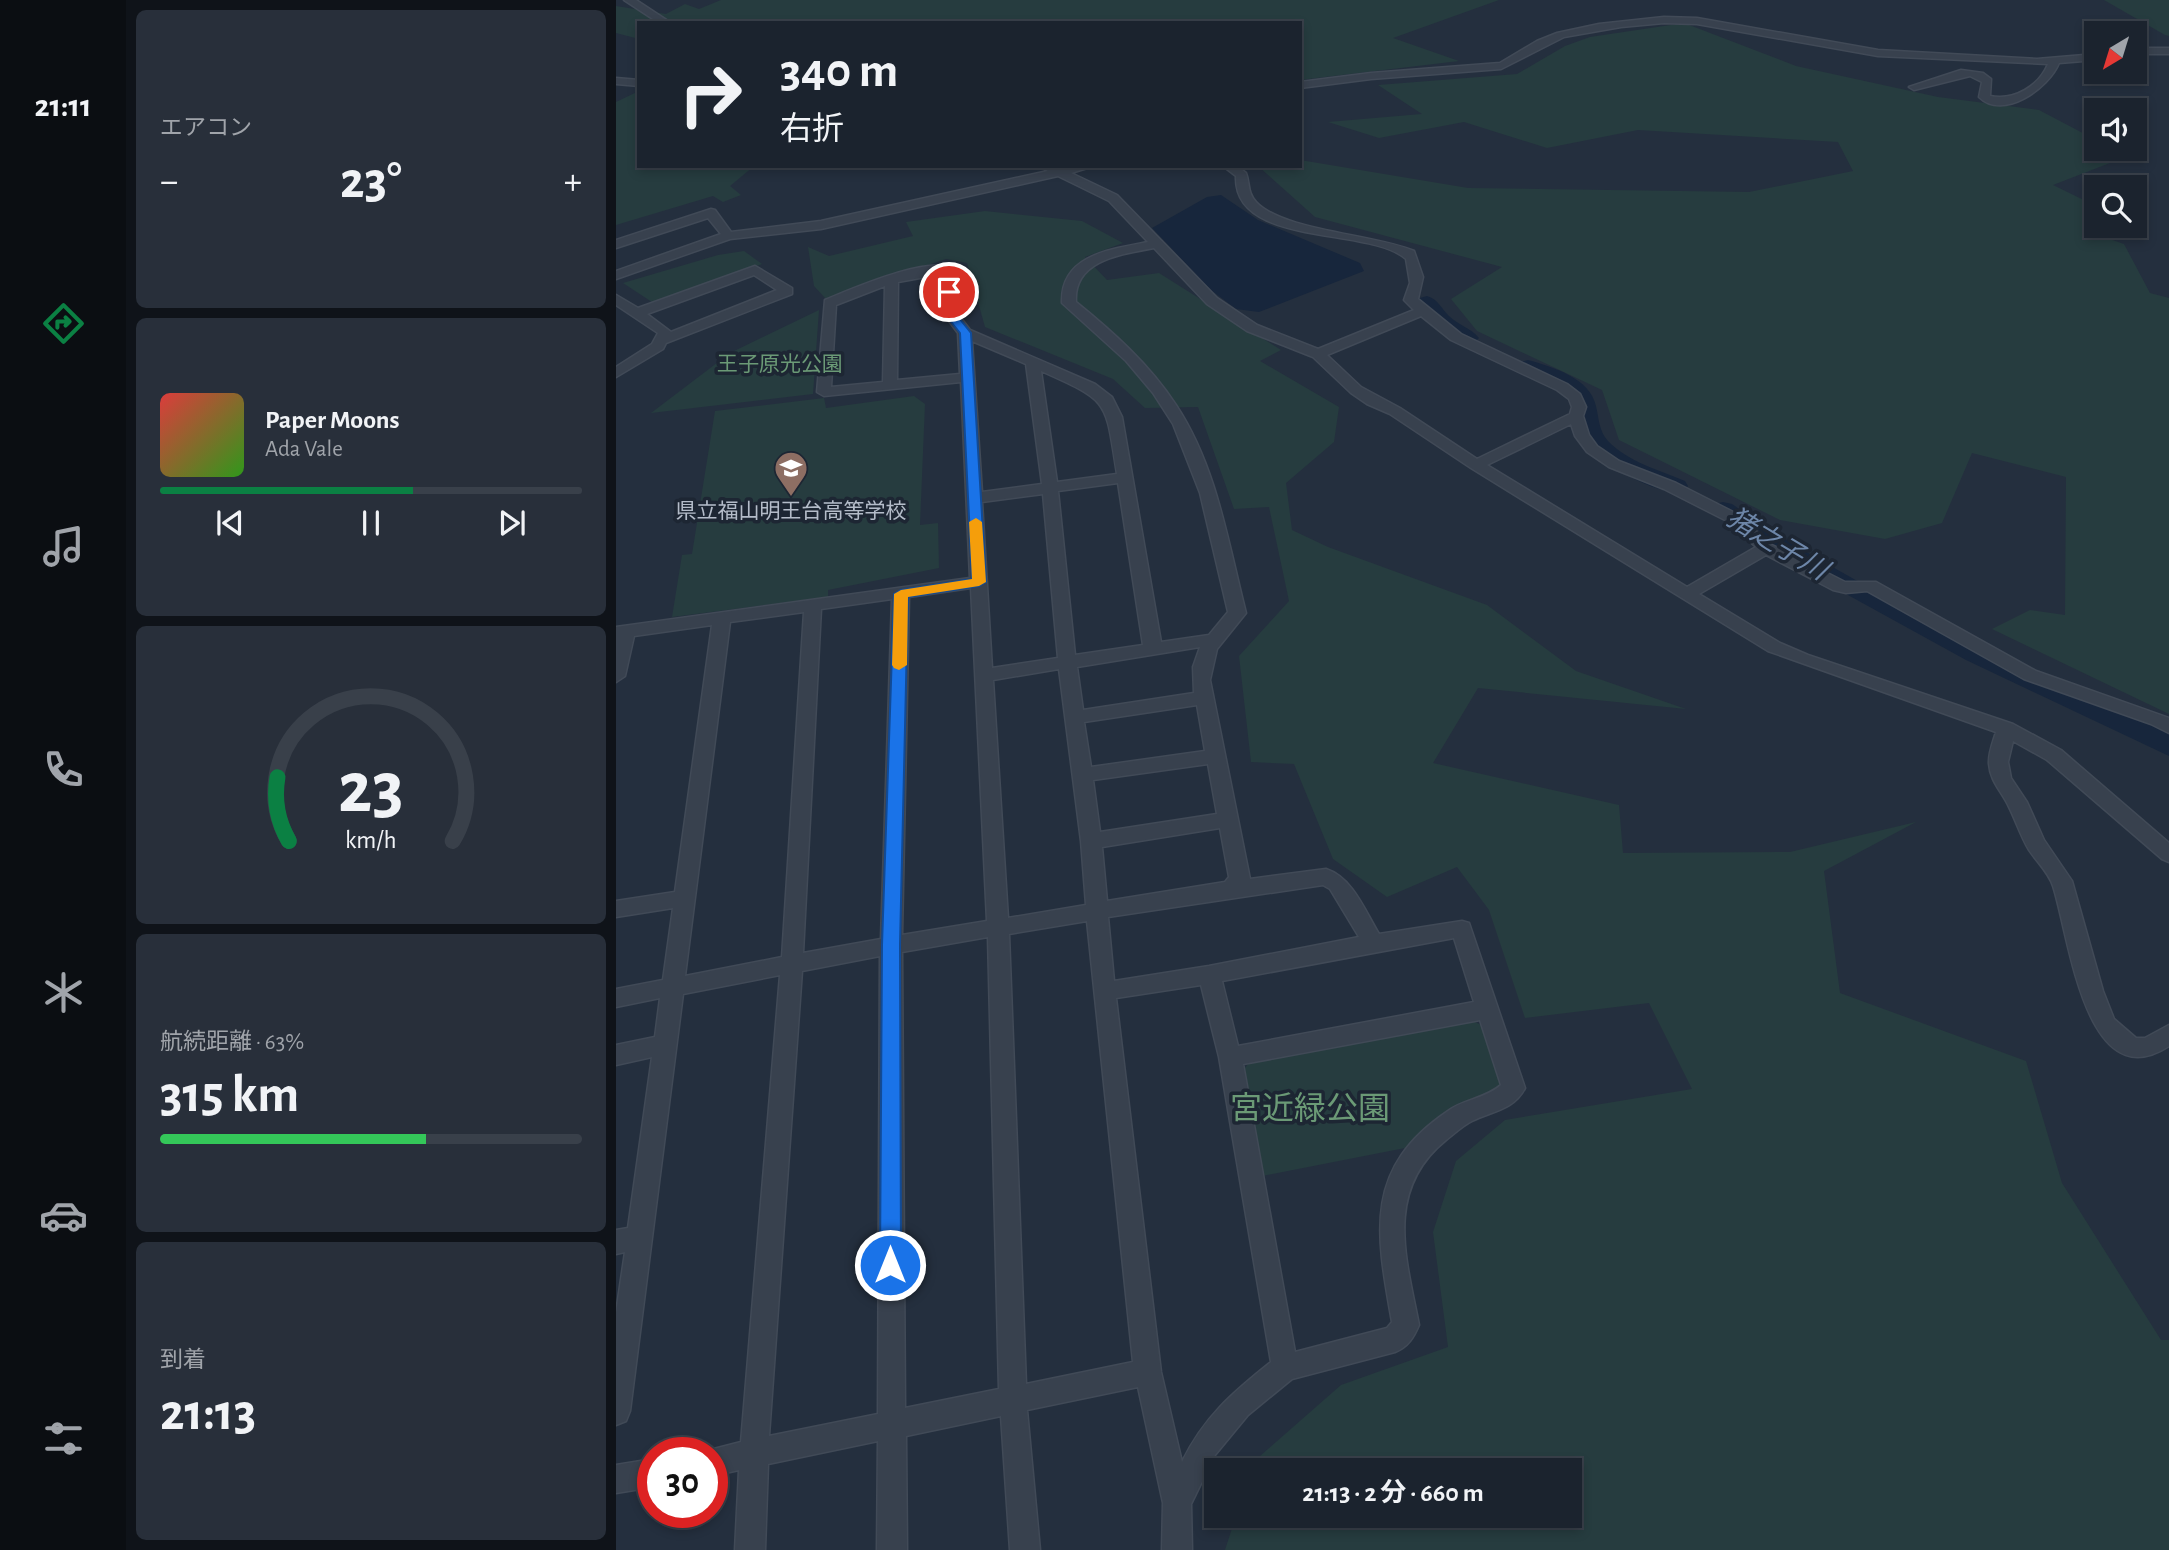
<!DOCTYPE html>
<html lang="ja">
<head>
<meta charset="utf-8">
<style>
  body { margin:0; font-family:"Alegreya Sans","Noto Sans JP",sans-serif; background:#282f3a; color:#f1f3f6; height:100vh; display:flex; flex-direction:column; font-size:26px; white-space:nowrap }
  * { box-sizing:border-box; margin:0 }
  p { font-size:23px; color:#a0a4aa }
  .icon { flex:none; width:38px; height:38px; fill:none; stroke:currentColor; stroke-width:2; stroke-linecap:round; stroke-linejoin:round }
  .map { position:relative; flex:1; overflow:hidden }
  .details { display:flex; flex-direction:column; gap:10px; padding:10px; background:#0f1319; width:490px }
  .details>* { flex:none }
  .banner { position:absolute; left:21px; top:21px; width:665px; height:147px; border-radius:0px; box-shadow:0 4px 10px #0003,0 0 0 2px #39404a; background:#1b232e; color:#f1f3f6; overflow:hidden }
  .needle { width:46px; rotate:218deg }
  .buttons { position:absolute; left:1468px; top:21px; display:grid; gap:14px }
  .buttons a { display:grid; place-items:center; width:63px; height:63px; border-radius:0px; background:#1b232e; box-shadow:0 4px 10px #0003,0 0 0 2px #39404a; font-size:35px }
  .speed { position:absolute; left:21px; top:1437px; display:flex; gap:14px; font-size:35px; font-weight:700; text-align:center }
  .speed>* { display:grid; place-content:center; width:91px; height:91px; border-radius:50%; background:#1b232e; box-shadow:0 4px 10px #0003,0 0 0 2px #39404a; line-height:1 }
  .speed .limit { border:10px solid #d22; background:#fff; color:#111 }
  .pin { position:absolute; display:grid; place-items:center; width:60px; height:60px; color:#fff; margin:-30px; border:4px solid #fff; border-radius:50%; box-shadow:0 2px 7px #0007 }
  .me { position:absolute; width:77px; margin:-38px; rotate:0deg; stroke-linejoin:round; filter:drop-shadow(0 0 5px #0008) }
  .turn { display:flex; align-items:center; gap:24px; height:147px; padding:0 28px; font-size:32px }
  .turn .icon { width:91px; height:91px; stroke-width:2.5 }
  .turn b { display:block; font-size:49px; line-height:60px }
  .big { font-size:52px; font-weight:700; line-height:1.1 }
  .details .widget { flex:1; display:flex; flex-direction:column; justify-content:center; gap:10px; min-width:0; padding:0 24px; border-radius:10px; background:#282f3a }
  .details .dial { align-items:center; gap:0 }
  .dial svg { height:182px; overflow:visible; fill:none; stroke:#39404a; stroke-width:7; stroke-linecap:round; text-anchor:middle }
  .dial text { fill:#f1f3f6; stroke:none }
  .song { display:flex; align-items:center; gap:21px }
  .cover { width:84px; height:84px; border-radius:10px; background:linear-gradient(135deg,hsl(0 70% 55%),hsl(110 70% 35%)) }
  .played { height:7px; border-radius:4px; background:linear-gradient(90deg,#0b8043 60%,#39404a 60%) }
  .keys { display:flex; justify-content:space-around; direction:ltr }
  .heat { display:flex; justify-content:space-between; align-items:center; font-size:38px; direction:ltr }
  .charge { height:10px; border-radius:5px; background:linear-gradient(90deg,#34c759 63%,#39404a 0) }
  .trip { position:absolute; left:588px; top:1458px; width:378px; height:70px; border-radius:0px; background:#1b232e; box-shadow:0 4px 10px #0003,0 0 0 2px #39404a; font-weight:700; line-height:70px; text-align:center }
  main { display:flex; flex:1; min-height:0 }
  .tabs { display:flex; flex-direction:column; width:126px; justify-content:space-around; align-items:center; background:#0b0e12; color:#a0a4aa }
  .tabs .icon { width:49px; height:49px }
  .tabs .selected { color:#0b8043 }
  .tabs b { font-size:32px; color:#f1f3f6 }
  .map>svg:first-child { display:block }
  .green { fill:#263c3f }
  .water { fill:#17263c }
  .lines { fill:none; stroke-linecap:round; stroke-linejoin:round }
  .river { fill:#17263c; fill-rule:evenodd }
  .minor-casing { stroke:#414a57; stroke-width:3 }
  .minor { fill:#38414e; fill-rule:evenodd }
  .route { fill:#1a73e8; stroke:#114b97; stroke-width:2 }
  .slow { fill:#f59e0b }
  .labels { text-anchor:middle; stroke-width:7; stroke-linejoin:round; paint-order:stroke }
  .far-park-label { font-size:21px; fill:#6b9a76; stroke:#1d2633 }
  .far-poi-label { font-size:21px; fill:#b4bcc9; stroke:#1d2633 }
  .water-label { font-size:28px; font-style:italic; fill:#6d86a8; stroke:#1d2633 }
  .near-park-label { font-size:32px; fill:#6b9a76; stroke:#1d2633 }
</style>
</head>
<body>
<main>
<nav class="tabs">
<b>21:11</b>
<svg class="icon selected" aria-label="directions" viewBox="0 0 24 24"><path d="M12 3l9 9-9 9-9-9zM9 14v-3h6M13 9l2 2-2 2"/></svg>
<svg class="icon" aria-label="music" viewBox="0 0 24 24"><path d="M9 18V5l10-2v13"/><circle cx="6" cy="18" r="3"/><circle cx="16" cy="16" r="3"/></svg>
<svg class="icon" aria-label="phone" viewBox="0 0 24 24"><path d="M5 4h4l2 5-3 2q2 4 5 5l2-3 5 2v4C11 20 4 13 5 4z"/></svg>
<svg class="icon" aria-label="climate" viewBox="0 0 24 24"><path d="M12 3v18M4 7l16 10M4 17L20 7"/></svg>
<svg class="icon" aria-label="car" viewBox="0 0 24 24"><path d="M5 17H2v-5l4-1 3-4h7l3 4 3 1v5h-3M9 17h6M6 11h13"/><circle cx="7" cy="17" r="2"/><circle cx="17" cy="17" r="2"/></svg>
<svg class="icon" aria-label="filters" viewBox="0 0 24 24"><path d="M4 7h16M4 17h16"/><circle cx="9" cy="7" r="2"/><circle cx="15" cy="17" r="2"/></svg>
</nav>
<section class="details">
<div class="widget"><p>エアコン</p>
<div class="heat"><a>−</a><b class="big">23°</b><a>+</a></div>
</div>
<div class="widget">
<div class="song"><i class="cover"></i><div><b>Paper Moons</b><p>Ada Vale</p></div></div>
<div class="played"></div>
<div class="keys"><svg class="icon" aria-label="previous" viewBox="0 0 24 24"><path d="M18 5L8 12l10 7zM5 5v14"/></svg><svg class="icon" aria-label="pause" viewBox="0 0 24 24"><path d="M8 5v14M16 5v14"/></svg><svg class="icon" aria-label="next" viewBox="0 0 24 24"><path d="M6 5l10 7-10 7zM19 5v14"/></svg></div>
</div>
<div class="widget dial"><svg viewBox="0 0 100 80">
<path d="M14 69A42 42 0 1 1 86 69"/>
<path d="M14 69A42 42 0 0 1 9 41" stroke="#0b8043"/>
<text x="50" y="56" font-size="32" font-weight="700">23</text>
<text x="50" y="72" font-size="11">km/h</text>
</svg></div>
<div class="widget"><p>航続距離 · 63%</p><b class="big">315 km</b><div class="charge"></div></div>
<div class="widget"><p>到着</p><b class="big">21:13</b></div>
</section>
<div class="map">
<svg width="1553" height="1550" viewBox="0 0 1553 1550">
  <rect width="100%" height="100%" fill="#242f3e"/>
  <g class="green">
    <path d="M 105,0 L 883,0 L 777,38 L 843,61 L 684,80 L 684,23 L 23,23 L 23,39 L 0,33 L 0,6 L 50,14 L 69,4 L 83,9 Z"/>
    <path d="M 1488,0 L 1553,0 L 1553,36 L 1549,35 Z"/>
    <path d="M 1068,23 L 1180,66 L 1322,97 L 1423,110 L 1480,140 L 1480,149 L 1498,149 L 1512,156 L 1437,185 L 1480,206 L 1480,219 L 1476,233 L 1508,244 L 1534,293 L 1553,298 L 1553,714 L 1376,629 L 1414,610 L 1449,615 L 1450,477 L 1356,453 L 1326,523 L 1269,539 L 1164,520 L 1003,440 L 986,390 L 861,331 L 835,299 L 886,267 L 699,217 L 642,166 L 684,166 L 684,160 L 852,188 L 1133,192 L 1237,171 L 1222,142 L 1022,130 L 931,148 L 848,122 L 763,138 L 712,122 L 806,114 L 762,85 L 901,74 L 949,46 L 974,37 Z"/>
    <path d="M 23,91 L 23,166 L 138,166 L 114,186 L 125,195 L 107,202 L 97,196 L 0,225 L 0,102 Z"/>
    <path d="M 369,211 L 466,221 L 507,243 L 469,257 L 491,280 L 543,273 L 665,350 L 644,361 L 723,407 L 718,442 L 670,483 L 676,530 L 712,547 L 871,605 L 960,671 L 1070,709 L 862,688 L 817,763 L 1003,805 L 1007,853 L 1174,852 L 1300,822 L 1208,871 L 1224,993 L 1410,1061 L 1446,1183 L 1545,1340 L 1553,1340 L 1553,1550 L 609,1550 L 620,1516 L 954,1516 L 954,1470 L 634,1470 L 636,1463 L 725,1385 L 832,1347 L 817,1232 L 840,1161 L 889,1120 L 1076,1089 L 1033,1003 L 909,1018 L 873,910 L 841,867 L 771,897 L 717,859 L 678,764 L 635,762 L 623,656 L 673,601 L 653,507 L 618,509 L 582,407 L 529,408 L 497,379 L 369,327 L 351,263 L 330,259 L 210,299 L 198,286 L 192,247 L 213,256 L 297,236 L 290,222 Z"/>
    <path d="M 128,251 L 146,264 L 39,304 L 7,283 L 102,255 Z"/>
    <path d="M 203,310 L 197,394 L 35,413 L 114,353 Z"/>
    <path d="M 298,396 L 309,404 L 304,525 L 322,523 L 323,568 L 212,590 L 212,597 L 56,617 L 66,555 L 76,554 L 99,411 L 208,398 L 210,408 Z"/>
    <path d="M 855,1020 L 869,1027 L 889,1082 L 878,1097 L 843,1105 L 816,1121 L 789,1148 L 646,1176 L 625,1073 L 636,1059 Z"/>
  </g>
  <path class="water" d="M 605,195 L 642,220 L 744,263 L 748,271 L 643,312 L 620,309 L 595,290 L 536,228 L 591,197 Z"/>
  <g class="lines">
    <g class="river">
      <path d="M 811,296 C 822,299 825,308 833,316 C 842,325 855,328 863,338 L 859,342 C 835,348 813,319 801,302 L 804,298 Z"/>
      <path d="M 912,360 C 937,367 974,378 980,406 C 983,419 983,431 992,441 C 1012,462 1043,470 1069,481 L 1072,486 L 1069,491 C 1042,498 979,461 965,437 C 958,425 963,406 954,395 C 943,382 919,379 904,372 L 901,367 L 904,362 Z"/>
      <path d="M 1107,502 L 1116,504 C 1251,597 1405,664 1553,734 L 1553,756 L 1350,660 L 1150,550 L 1098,514 L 1095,509 L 1098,504 Z"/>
    </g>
    <defs>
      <g id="minor">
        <path d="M 8,0 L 20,0 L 55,23 L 43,23 Z"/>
        <path d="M 1048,17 L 1081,18 L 1262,50 L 1421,59 L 1480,54 L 1480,60 L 1443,63 C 1433,88 1387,121 1363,97 L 1366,82 L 1354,76 L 1298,90 L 1293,87 L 1345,70 L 1367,73 L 1375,79 L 1374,96 C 1398,101 1423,86 1432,64 L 1262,56 L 1081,24 L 1048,23 L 1005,27 L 948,37 L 885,69 L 755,79 L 684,88 L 684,82 L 755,73 L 884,63 L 921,41 L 941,33 L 983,24 Z"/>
        <rect x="1519" y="48" width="34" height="6"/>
        <path d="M 0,78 L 23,80 L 23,86 L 0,84 Z"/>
        <path d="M 423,166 L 445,169 L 478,166 L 455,173 L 501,195 L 601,298 L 641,325 L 702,349 L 798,310 L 788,300 L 794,283 L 790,259 C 754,226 617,248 620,176 L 607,166 L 621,166 L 630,173 C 634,183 631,192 640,202 C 667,231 758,234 798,251 L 807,277 L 802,299 L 845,334 L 951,384 L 964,394 L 970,407 L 967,416 L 973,435 L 981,446 L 1003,461 L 1060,483 L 1123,515 L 1156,545 L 1229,582 L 1260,582 L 1420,671 L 1553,718 L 1553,733 L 1535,724 L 1408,679 L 1251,591 L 1230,593 L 1217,590 L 1150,555 L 1083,594 L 1164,643 L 1192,655 L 1397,724 L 1445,750 L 1553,843 L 1553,862 L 1546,859 L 1431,760 L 1397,741 L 1392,762 L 1395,778 L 1411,802 L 1428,840 L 1456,881 L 1487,991 L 1498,1019 L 1520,1038 L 1529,1038 L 1553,1025 L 1553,1046 C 1469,1101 1453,934 1437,886 C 1433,873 1421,862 1413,850 C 1405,837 1400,821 1393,807 C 1386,792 1374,781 1373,764 C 1372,754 1377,742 1380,732 L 1152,651 L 855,468 L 774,414 L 751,404 L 735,393 L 697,357 L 631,331 L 591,304 L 538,248 C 506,254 457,260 460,302 C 497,332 533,364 560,405 C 601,467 612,543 630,613 L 601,649 L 594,680 L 634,879 L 710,869 C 737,878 749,911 763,934 L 846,921 L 853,923 L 909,1088 C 898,1110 876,1111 856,1121 C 846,1126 838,1134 830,1140 C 768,1190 790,1258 803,1325 C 798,1337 792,1347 779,1352 L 676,1379 L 632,1415 L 599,1455 L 575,1504 L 576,1550 L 546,1550 L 547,1503 L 522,1387 L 411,1410 L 424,1550 L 394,1550 L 385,1416 L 290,1436 L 291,1550 L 261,1550 L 262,1441 L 152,1464 L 149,1550 L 119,1550 L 123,1470 L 96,1476 L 96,1452 L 86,1452 L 125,1442 L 164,975 L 67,994 L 14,1411 L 10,1421 L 0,1425 L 0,1313 L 9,1252 L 0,1254 L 0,1230 L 12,1228 L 36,1057 L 0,1065 L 0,1045 L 39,1037 L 44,998 L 0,1007 L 0,989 L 47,980 L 57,908 L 0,917 L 0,901 L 59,892 L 96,625 L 18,636 L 9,676 L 0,682 L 0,627 L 354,578 L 345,382 L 208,396 L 201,392 L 209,300 C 234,290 317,253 338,270 L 341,313 L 354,330 L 479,384 L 496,397 L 506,417 L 545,642 L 593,635 L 612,612 L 584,493 L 557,424 L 537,393 L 510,361 L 446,303 C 444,255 495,249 532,242 L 493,201 L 442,176 L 205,229 L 114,239 L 0,279 L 0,271 L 105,234 L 92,218 L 0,248 L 0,240 L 95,209 L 99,210 L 115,232 L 205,221 L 432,171 ZM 326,274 L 327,313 L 342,333 L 344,374 L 281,380 L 282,282 ZM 269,286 L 267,382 L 215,387 L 220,305 ZM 805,316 L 835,340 L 941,390 L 953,399 L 956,407 L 954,414 L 861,459 L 784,408 L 745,387 L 711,355 ZM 356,341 L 410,364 L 426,484 L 366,492 ZM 425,371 C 495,402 489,400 501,474 L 441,482 ZM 955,424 L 959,436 L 971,452 L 993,467 L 1048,489 L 1111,521 L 1140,547 L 1071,587 L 871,465 ZM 502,483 L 527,645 L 459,655 L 442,491 ZM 427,494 L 442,658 L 376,668 L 366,502 ZM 355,588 L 371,921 L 286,935 L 293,597 ZM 276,599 L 265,939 L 187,953 L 205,609 ZM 188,612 L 166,957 L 69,976 L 114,622 ZM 584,647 L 577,667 L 578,693 L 467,710 L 461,667 ZM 443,669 L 465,841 L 470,905 L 392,918 L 377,680 ZM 581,705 L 589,751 L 475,767 L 468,722 ZM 592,764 L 601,814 L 484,832 L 477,780 ZM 604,828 L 613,877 L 609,882 L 491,901 L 486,847 ZM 707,885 L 714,889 L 743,937 L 593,966 L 498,981 L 492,917 ZM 471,921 L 517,1362 L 410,1384 L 393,934 ZM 372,937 L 383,1389 L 289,1408 L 286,952 ZM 838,938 L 858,1002 L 622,1046 L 606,981 ZM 264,956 L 262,1414 L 153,1436 L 186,971 ZM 585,985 L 603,1057 L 655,1362 C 616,1393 588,1417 566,1462 L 545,1372 L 500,998 ZM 864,1020 L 885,1085 C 869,1099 848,1099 832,1111 C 747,1168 760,1233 776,1322 L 771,1328 L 679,1352 L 627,1064 Z"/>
        <path d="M 139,266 L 176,288 L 176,294 L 50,343 L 47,349 L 0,377 L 0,367 L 36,344 L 42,333 L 0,305 L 0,295 L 22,308 ZM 138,275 L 161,290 L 55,332 L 31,314 Z"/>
        <path d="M 37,1459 L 37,1487 L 0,1493 L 0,1465 Z"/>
      </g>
    </defs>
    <use href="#minor" class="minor-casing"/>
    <use href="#minor" class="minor"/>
  </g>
  <path class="route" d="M 333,288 L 338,292 L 339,313 L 355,333 L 370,582 L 363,586 L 292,597 L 284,945 L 285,1265 L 282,1272 L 274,1275 L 267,1272 L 264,1265 L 266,945 L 278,594 L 285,590 L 356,579 L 344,333 L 328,313 L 327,292 Z"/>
  <path class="slow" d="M 360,518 L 366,522 L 370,582 L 363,586 L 292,597 L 291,665 L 283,670 L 278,668 L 276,665 L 278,594 L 285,590 L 356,579 L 353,522 Z"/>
  <defs>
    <symbol id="school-pin" viewBox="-11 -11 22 30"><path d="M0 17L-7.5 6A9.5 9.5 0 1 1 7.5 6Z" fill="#8d6e63" stroke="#1d2633"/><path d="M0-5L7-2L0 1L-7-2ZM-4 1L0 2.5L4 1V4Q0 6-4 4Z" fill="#fff"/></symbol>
  </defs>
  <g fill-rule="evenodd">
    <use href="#school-pin" x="156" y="449" width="38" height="52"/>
  </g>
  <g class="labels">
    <g class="far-park-label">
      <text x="164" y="371">王子原光公園</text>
    </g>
    <g class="far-poi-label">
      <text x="175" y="518">県立福山明王台高等学校</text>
    </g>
    <g class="water-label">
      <text transform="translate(1162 543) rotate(31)" y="10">猪之子川</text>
    </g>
    <g class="near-park-label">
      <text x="694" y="1119">宮近緑公園</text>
    </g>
  </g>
</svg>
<div class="buttons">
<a><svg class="needle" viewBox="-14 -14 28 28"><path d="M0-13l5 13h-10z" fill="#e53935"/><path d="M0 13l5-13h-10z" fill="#a0a4aa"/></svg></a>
<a><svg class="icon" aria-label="sound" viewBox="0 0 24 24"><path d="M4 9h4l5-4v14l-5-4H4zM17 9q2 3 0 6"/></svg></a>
<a><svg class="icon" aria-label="search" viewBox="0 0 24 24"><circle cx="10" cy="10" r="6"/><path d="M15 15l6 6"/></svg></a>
</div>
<div class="speed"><div class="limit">30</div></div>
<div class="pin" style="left:333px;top:292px;background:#d93025"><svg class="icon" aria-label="arrive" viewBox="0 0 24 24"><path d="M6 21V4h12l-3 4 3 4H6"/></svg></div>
<svg class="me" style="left:274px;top:1265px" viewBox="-20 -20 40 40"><circle r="17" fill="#1a73e8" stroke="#fff" stroke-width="3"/><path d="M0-11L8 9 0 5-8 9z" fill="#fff"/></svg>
<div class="trip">21:13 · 2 分 · 660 m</div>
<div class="banner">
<div class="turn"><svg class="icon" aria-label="right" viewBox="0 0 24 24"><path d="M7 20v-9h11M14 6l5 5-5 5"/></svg><div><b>340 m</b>右折</div></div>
</div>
</div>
</main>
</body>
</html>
